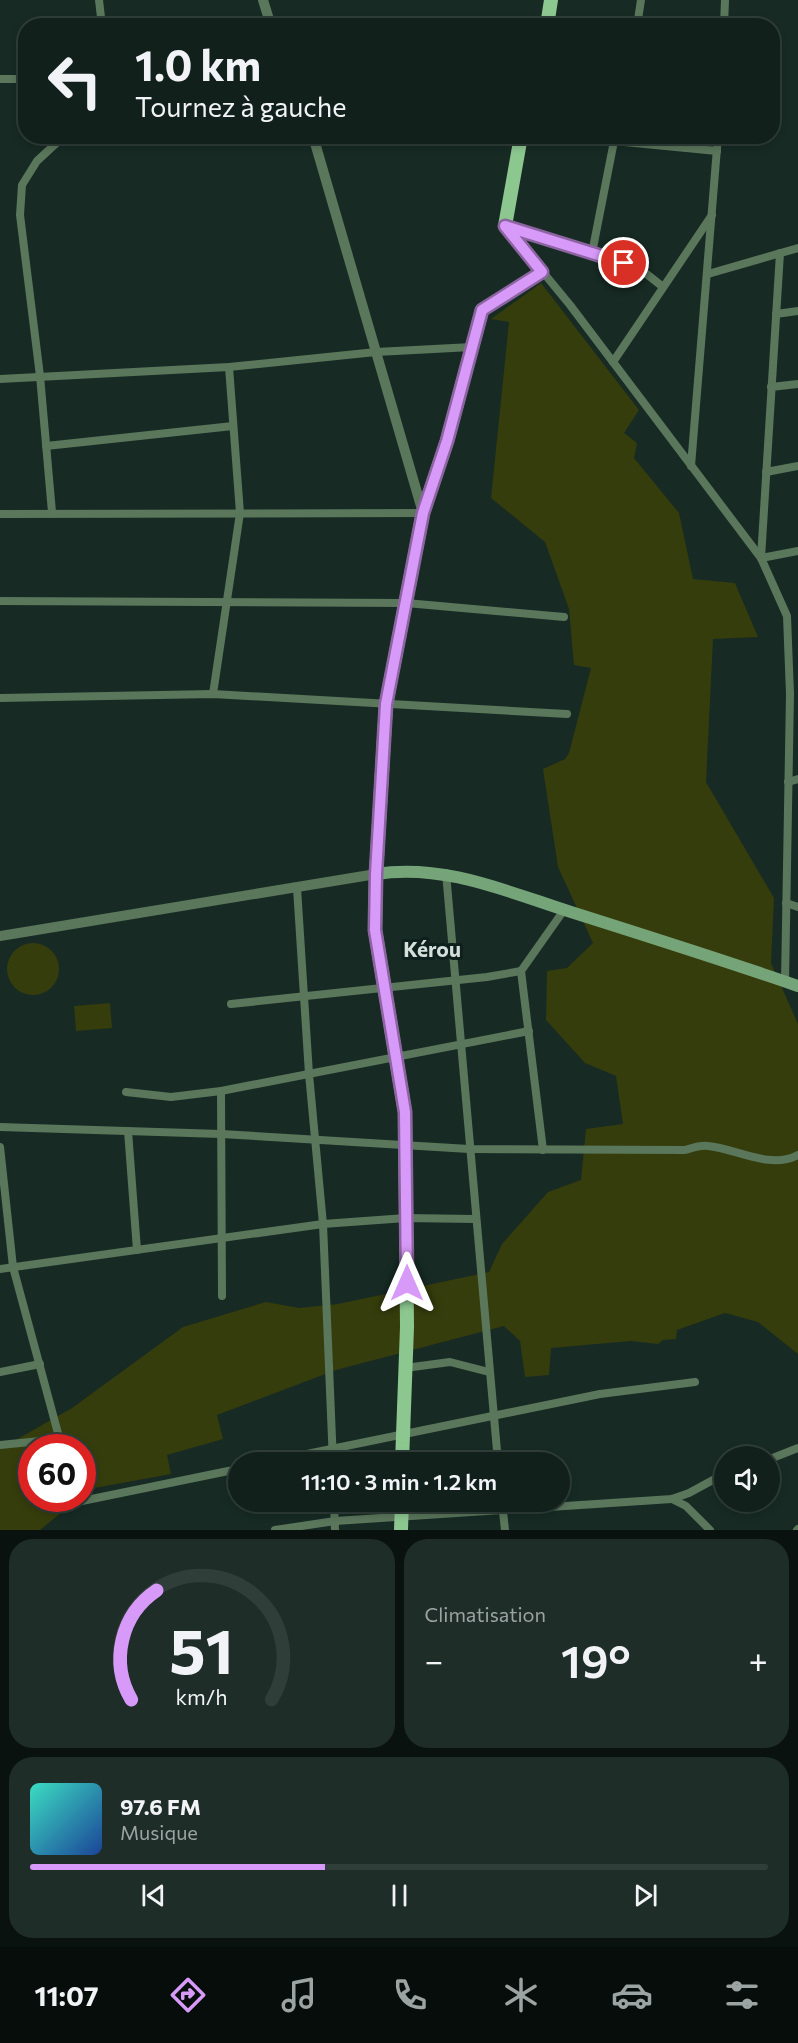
<!DOCTYPE html>
<html lang="fr">
<head>
<meta charset="utf-8">
<style>
  body { margin:0; font-family:Commissioner,sans-serif; background:#1e2d28; color:#f1f3f6; height:100vh; display:flex; flex-direction:column; font-size:22px; white-space:nowrap }
  * { box-sizing:border-box; margin:0 }
  p { font-size:20px; color:#9ca3a3 }
  .icon { flex:none; width:33px; height:33px; fill:none; stroke:currentColor; stroke-width:2; stroke-linecap:round; stroke-linejoin:round }
  .map { position:relative; height:1530px; overflow:hidden }
  .details { display:flex; flex-direction:column; gap:9px; padding:9px; background:#09120f; flex:1 }
  .details>* { flex:none }
  .guide { position:absolute; left:18px; top:18px; width:762px; height:126px; border-radius:24px; box-shadow:0 3px 9px #0003,0 0 0 2px #303e3a; background:#11201b; color:#f1f3f6; overflow:hidden }
  .controls { position:absolute; left:714px; top:1446px; display:grid; gap:12px }
  .controls a { display:grid; place-items:center; width:66px; height:66px; border-radius:50%; background:#11201b; box-shadow:0 3px 9px #0003,0 0 0 2px #303e3a; font-size:30px }
  .speed { position:absolute; left:18px; top:1434px; display:flex; gap:12px; font-size:30px; font-weight:700; text-align:center }
  .speed>* { display:grid; place-content:center; width:78px; height:78px; border-radius:50%; background:#11201b; box-shadow:0 3px 9px #0003,0 0 0 2px #303e3a; line-height:1 }
  .speed .limit { border:9px solid #d22; background:#fff; color:#111 }
  .pin { position:absolute; display:grid; place-items:center; width:51px; height:51px; color:#fff; margin:-26px; border:3px solid #fff; border-radius:50%; box-shadow:0 2px 6px #0007 }
  .me { position:absolute; width:66px; margin:-33px; rotate:0deg; stroke-linejoin:round; filter:drop-shadow(0 0 4px #0008) }
  .turn { display:flex; align-items:center; gap:21px; height:126px; padding:0 18px; font-size:27px }
  .turn .icon { width:78px; height:78px; stroke-width:2.5 }
  .turn b { display:block; font-size:42px; line-height:51px }
  .big { font-size:45px; font-weight:600; line-height:1.1 }
  .details .card { flex:1; display:flex; flex-direction:column; justify-content:center; gap:9px; min-width:0; padding:0 21px; border-radius:24px; background:#1e2d28 }
  .details .dial { align-items:center; gap:0 }
  .dial svg { height:156px; overflow:visible; fill:none; stroke:#303e3a; stroke-width:7; stroke-linecap:round; text-anchor:middle }
  .dial text { fill:#f1f3f6; stroke:none }
  .song { display:flex; align-items:center; gap:18px }
  .cover { width:72px; height:72px; border-radius:9px; background:linear-gradient(135deg,hsl(170 70% 55%),hsl(220 70% 35%)) }
  .played { height:6px; border-radius:3px; background:linear-gradient(90deg,#d89af8 40%,#303e3a 40%) }
  .keys { display:flex; justify-content:space-around; direction:ltr }
  .heat { display:flex; justify-content:space-between; align-items:center; font-size:33px; direction:ltr }
  .details .tiles { flex:1; display:grid; gap:9px; grid-template-columns:1fr 1fr }
  .card:last-child { grid-column:span 2 }
  .trip { position:absolute; left:228px; top:1452px; width:342px; height:60px; border-radius:30px; background:#11201b; box-shadow:0 3px 9px #0003,0 0 0 2px #303e3a; font-weight:600; line-height:60px; text-align:center }
  .menu { display:flex; height:96px; justify-content:space-around; align-items:center; background:#070d0b; color:#9ca3a3 }
  .menu .icon { width:42px; height:42px }
  .menu .active { color:#d89af8 }
  .menu b { font-size:27px; color:#f1f3f6 }
  .map>svg:first-child { display:block }
  .green { fill:#353d0c }
  .lines { fill:none; stroke-linecap:round; stroke-linejoin:round }
  .minor { stroke:#5a765b; stroke-width:8 }
  .tertiary { stroke:#5a765b; stroke-width:10 }
  .secondary { stroke:#76a479; stroke-width:12 }
  .primary { stroke:#8cc790; stroke-width:14 }
  .route-casing { stroke:#8c64a1; stroke-width:15 }
  .route { stroke:#d89af8; stroke-width:10 }
  .labels { text-anchor:middle; stroke-width:6; stroke-linejoin:round; paint-order:stroke }
  .district-label { font-size:21px; font-weight:bold; fill:#d4dfdb; stroke:#0e201b }
</style>
</head>
<body>
<div class="map">
<svg width="798" height="1530" viewBox="0 0 798 1530">
  <rect width="100%" height="100%" fill="#172a24"/>
  <g class="green">
    <path d="M 541,283 L 639,410 L 624,433 L 637,443 L 634,458 L 679,513 L 693,579 L 735,583 L 758,637 L 713,639 L 706,782 L 774,898 L 771,963 L 798,1024 L 798,1354 L 758,1322 L 725,1313 L 677,1330 L 676,1339 L 663,1340 L 658,1344 L 631,1341 L 551,1348 L 549,1375 L 525,1377 L 520,1341 L 504,1326 L 336,1370 L 217,1415 L 223,1439 L 167,1455 L 171,1474 L 89,1489 L 83,1494 L 82,1448 L 32,1448 L 32,1498 L 78,1499 L 40,1530 L 0,1530 L 0,1449 L 72,1408 L 183,1327 L 266,1302 L 299,1308 L 338,1304 L 489,1272 L 502,1244 L 548,1192 L 581,1180 L 586,1129 L 623,1124 L 616,1076 L 585,1063 L 546,1020 L 547,971 L 567,968 L 593,943 L 558,867 L 543,769 L 565,759 L 569,753 L 591,668 L 574,665 L 569,609 L 545,542 L 491,498 L 509,322 L 491,319 Z"/>
    <circle cx="33" cy="969" r="26"/>
    <path d="M 110,1003 L 112,1028 L 76,1031 L 74,1006 Z"/>
  </g>
  <g class="lines">
    <g class="minor">
      <path d="M 99,0 L 102,26"/>
      <path d="M 637,26 L 641,0"/>
      <path d="M 724,26 L 725,0"/>
      <path d="M 0,79 L 26,79"/>
      <path d="M 614,141 L 717,151"/>
      <path d="M 505,226 L 570,305 L 761,558 L 787,616 L 790,694 L 785,982"/>
      <path d="M 505,226 L 639,268 L 663,287"/>
      <path d="M 592,253 L 615,136"/>
      <path d="M 780,253 L 761,558 L 798,551"/>
      <path d="M 708,274 L 798,248"/>
      <path d="M 482,310 L 542,272"/>
      <path d="M 776,314 L 798,311"/>
      <path d="M 613,362 L 712,215"/>
      <path d="M 0,379 L 229,367 L 376,352 L 472,347"/>
      <path d="M 771,387 L 798,384"/>
      <path d="M 46,446 L 233,426"/>
      <path d="M 691,466 L 718,136"/>
      <path d="M 766,472 L 798,466"/>
      <path d="M 52,512 L 40,376 L 20,215 L 22,185 L 37,161 L 64,136"/>
      <path d="M 0,514 L 423,513"/>
      <path d="M 0,601 L 406,603 L 564,617"/>
      <path d="M 213,694 L 240,513 L 229,367"/>
      <path d="M 0,698 L 213,694 L 567,714"/>
      <path d="M 788,782 L 798,779"/>
      <path d="M 446,873 L 498,1462"/>
      <path d="M 297,888 L 309,1074 L 323,1224 L 333,1462"/>
      <path d="M 786,903 L 798,907"/>
      <path d="M 231,1004 L 487,977 L 521,971"/>
      <path d="M 221,1091 L 222,1296"/>
      <path d="M 126,1092 L 171,1097 L 221,1091 L 529,1031"/>
      <path d="M 0,1127 L 221,1134 L 469,1149 L 685,1150 C 692,1148 700,1145 708,1146 C 735,1148 770,1170 798,1155"/>
      <path d="M 128,1131 L 137,1250"/>
      <path d="M 0,1147 L 13,1267 L 62,1448"/>
      <path d="M 543,1150 L 521,971 L 564,910"/>
      <path d="M 0,1269 L 323,1224 L 406,1218 L 475,1219"/>
      <path d="M 405,1368 L 450,1362 L 489,1372"/>
      <path d="M 0,1372 L 40,1364"/>
      <path d="M 0,1445 L 60,1439"/>
      <path d="M 770,1459 L 798,1448"/>
      <path d="M 268,1462 L 600,1394 L 695,1382"/>
      <path d="M 76,1498 L 77,1502 L 238,1469"/>
      <path d="M 672,1499 L 686,1506 L 710,1530"/>
      <path d="M 334,1502 L 335,1530"/>
      <path d="M 502,1502 L 505,1530"/>
      <path d="M 275,1530 L 335,1521 L 672,1499 L 689,1493 L 724,1474"/>
      <path d="M 797,1530 L 798,1529"/>
    </g>
    <g class="tertiary">
      <path d="M 263,0 L 271,26"/>
      <path d="M 313,136 L 423,513"/>
      <path d="M 0,936 L 376,874"/>
    </g>
    <path class="secondary" d="M 376,874 C 443,863 508,892 571,912 C 647,936 723,960 798,986"/>
    <g class="primary">
      <path d="M 547,26 L 551,0"/>
      <path d="M 505,226 L 521,136"/>
      <path d="M 402,1462 L 407,1327 L 405,1112 L 375,930 L 376,874 L 386,704 L 423,513 L 447,441 L 482,310"/>
      <path d="M 401,1530 L 402,1502"/>
    </g>
  </g>
  <g class="lines">
    <defs>
      <path id="route" d="M 407,1283 L 405,1112 L 375,930 L 376,874 L 386,704 L 423,513 L 447,441 L 482,310 L 542,272 L 505,226 L 624,263"/>
    </defs>
    <use href="#route" class="route-casing"/>
    <use href="#route" class="route"/>
  </g>
  <g class="labels">
    <g class="district-label">
      <text x="432" y="957">Kérou</text>
    </g>
  </g>
</svg>
<div class="controls">
<a><svg class="icon" aria-label="sound" viewBox="0 0 24 24"><path d="M4 9h4l5-4v14l-5-4H4zM17 9q2 3 0 6"/></svg></a>
</div>
<div class="speed"><div class="limit">60</div></div>
<div class="pin" style="left:624px;top:263px;background:#d93025"><svg class="icon" aria-label="arrive" viewBox="0 0 24 24"><path d="M6 21V4h12l-3 4 3 4H6"/></svg></div>
<svg class="me" style="left:407px;top:1283px" viewBox="-20 -20 40 40"><path d="M0-17L14 15 0 8-14 15z" fill="#d89af8" stroke="#fff" stroke-width="4"/></svg>
<div class="trip">11:10 · 3 min · 1.2 km</div>
<div class="guide">
<div class="turn"><svg class="icon" aria-label="left" viewBox="0 0 24 24"><path d="M17 20v-9H6M10 6l-5 5 5 5"/></svg><div><b>1.0 km</b>Tournez à gauche</div></div>
</div>
</div>
<section class="details">
<div class="tiles">
<div class="card dial"><svg viewBox="0 0 100 80">
<path d="M14 69A42 42 0 1 1 86 69"/>
<path d="M14 69A42 42 0 0 1 27 13" stroke="#d89af8"/>
<text x="50" y="56" font-size="32" font-weight="700">51</text>
<text x="50" y="72" font-size="11">km/h</text>
</svg></div>
<div class="card"><p>Climatisation</p>
<div class="heat"><a>−</a><b class="big">19°</b><a>+</a></div>
</div>
<div class="card">
<div class="song"><i class="cover"></i><div><b>97.6 FM</b><p>Musique</p></div></div>
<div class="played"></div>
<div class="keys"><svg class="icon" aria-label="previous" viewBox="0 0 24 24"><path d="M18 5L8 12l10 7zM5 5v14"/></svg><svg class="icon" aria-label="pause" viewBox="0 0 24 24"><path d="M8 5v14M16 5v14"/></svg><svg class="icon" aria-label="next" viewBox="0 0 24 24"><path d="M6 5l10 7-10 7zM19 5v14"/></svg></div>
</div>
</div>
</section>
<nav class="menu">
<b>11:07</b>
<svg class="icon active" aria-label="directions" viewBox="0 0 24 24"><path d="M12 3l9 9-9 9-9-9zM9 14v-3h6M13 9l2 2-2 2"/></svg>
<svg class="icon" aria-label="music" viewBox="0 0 24 24"><path d="M9 18V5l10-2v13"/><circle cx="6" cy="18" r="3"/><circle cx="16" cy="16" r="3"/></svg>
<svg class="icon" aria-label="phone" viewBox="0 0 24 24"><path d="M5 4h4l2 5-3 2q2 4 5 5l2-3 5 2v4C11 20 4 13 5 4z"/></svg>
<svg class="icon" aria-label="climate" viewBox="0 0 24 24"><path d="M12 3v18M4 7l16 10M4 17L20 7"/></svg>
<svg class="icon" aria-label="car" viewBox="0 0 24 24"><path d="M5 17H2v-5l4-1 3-4h7l3 4 3 1v5h-3M9 17h6M6 11h13"/><circle cx="7" cy="17" r="2"/><circle cx="17" cy="17" r="2"/></svg>
<svg class="icon" aria-label="filters" viewBox="0 0 24 24"><path d="M4 7h16M4 17h16"/><circle cx="9" cy="7" r="2"/><circle cx="15" cy="17" r="2"/></svg>
</nav>
</body>
</html>
